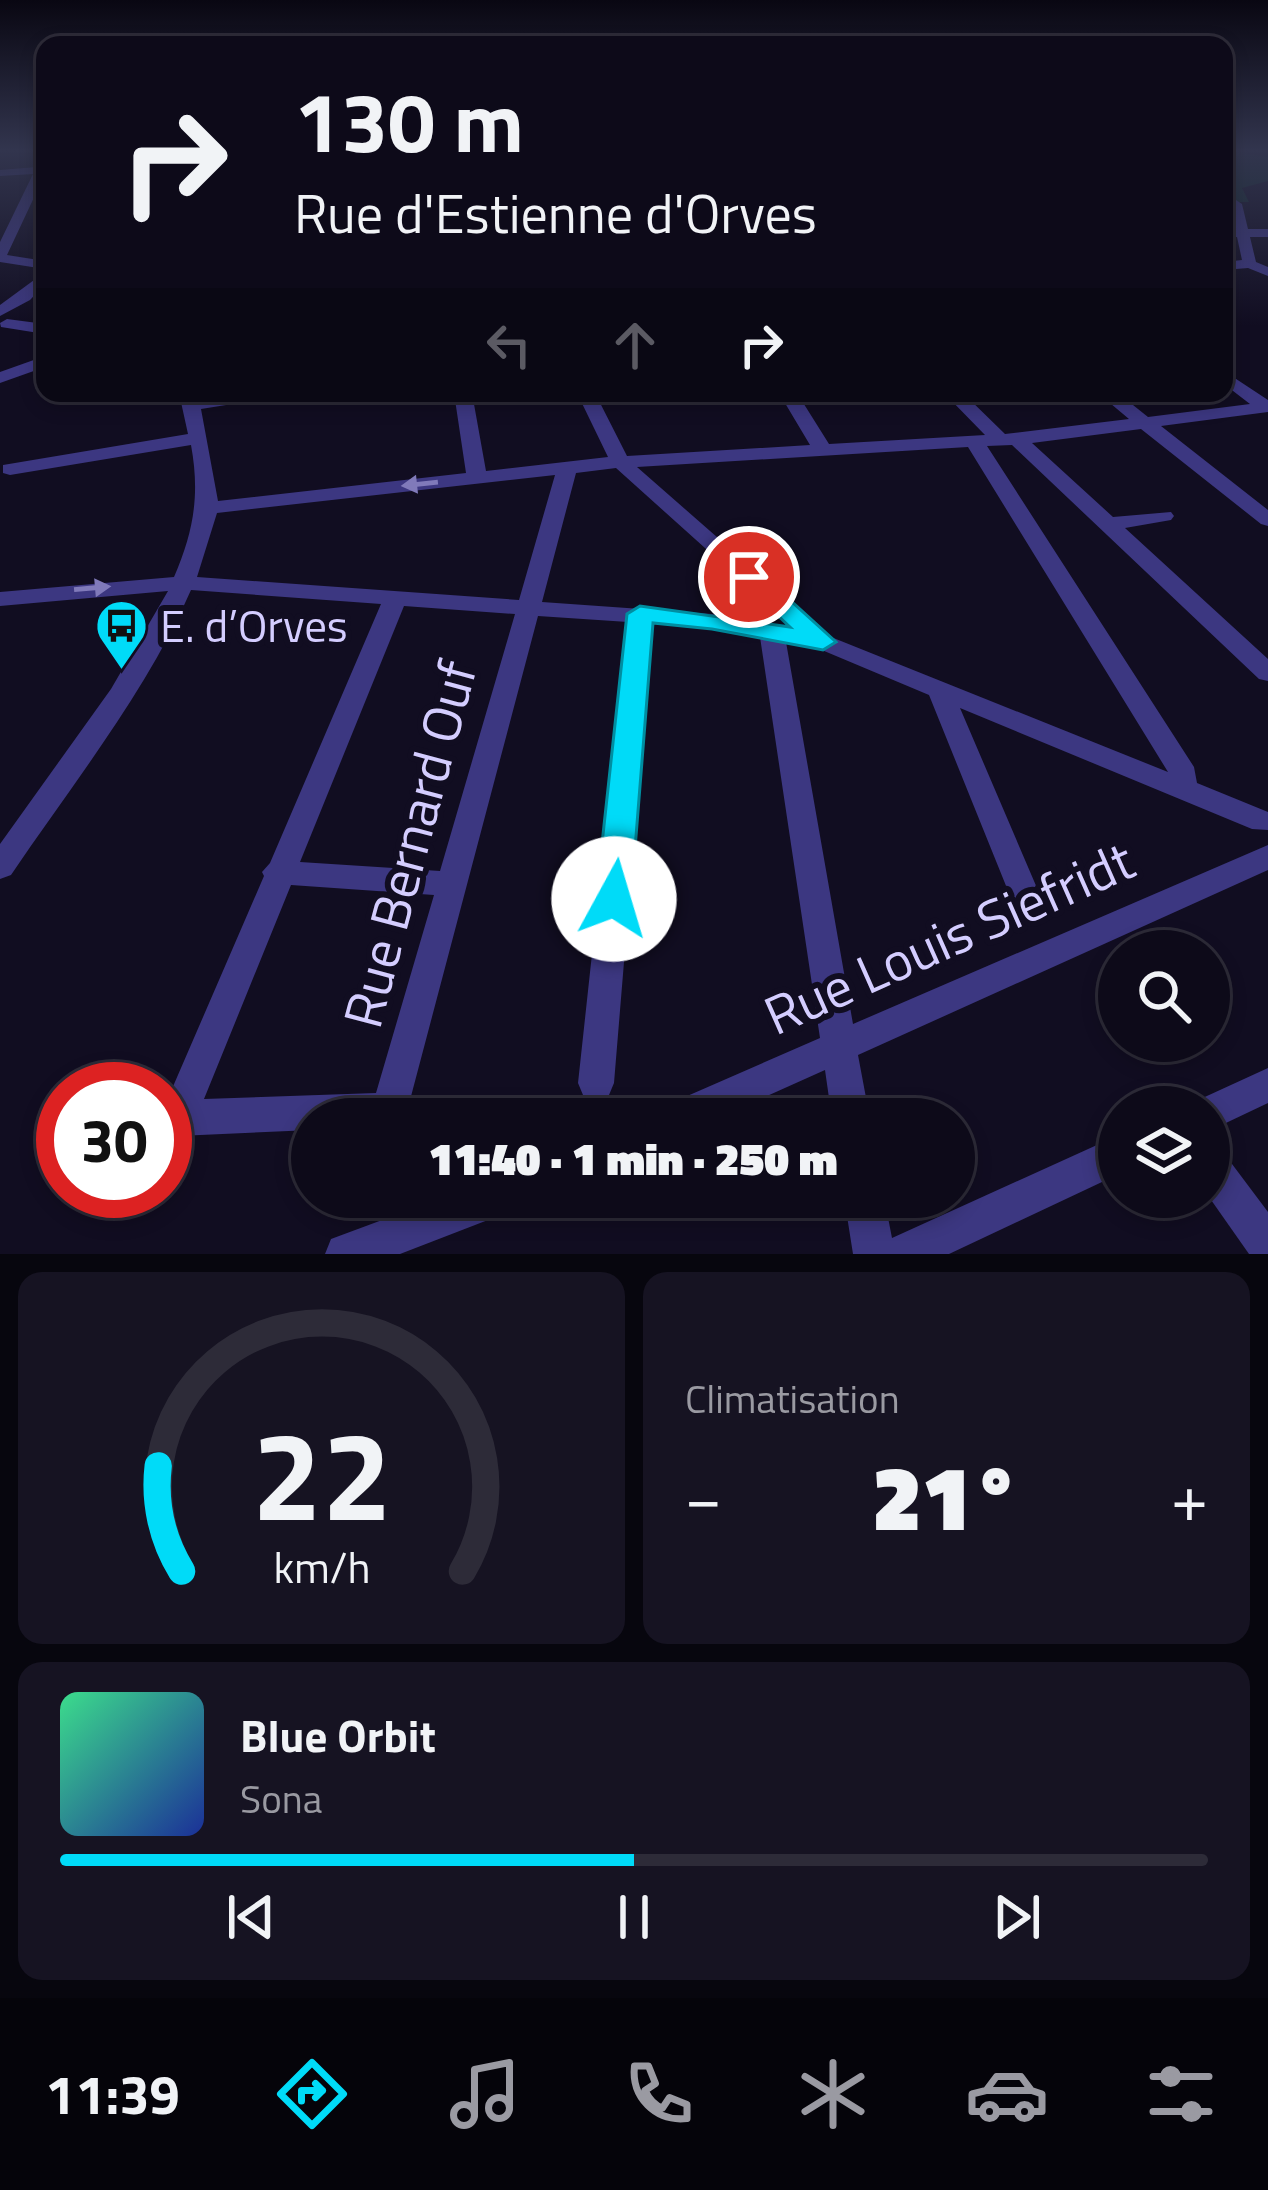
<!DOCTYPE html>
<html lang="fr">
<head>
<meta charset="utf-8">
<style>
  body { margin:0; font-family:"Titillium Web",sans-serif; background:#161322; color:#f1f3f6; height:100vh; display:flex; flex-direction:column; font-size:45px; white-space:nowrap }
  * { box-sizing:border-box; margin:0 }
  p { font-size:39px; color:#9a9aa2 }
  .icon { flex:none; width:66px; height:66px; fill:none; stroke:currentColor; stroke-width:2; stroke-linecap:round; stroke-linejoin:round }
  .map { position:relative; height:1254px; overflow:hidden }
  .side { display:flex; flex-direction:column; gap:18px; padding:18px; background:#07060e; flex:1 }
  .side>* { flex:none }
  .banner { position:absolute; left:36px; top:36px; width:1197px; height:366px; border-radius:24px; box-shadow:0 6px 18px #0003,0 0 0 3px #2d2b38; background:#0d0a19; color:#f1f3f6; overflow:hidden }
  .controls { position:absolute; left:1098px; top:930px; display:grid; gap:24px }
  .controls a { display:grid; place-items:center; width:132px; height:132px; border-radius:50%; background:#0d0a19; box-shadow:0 6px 18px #0003,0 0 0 3px #2d2b38; font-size:60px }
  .speed { position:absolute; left:36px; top:1062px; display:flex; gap:24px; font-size:60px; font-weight:700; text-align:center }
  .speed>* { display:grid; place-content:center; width:156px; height:156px; border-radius:50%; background:#0d0a19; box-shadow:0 6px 18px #0003,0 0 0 3px #2d2b38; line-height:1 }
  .speed .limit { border:18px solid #d22; background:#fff; color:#111 }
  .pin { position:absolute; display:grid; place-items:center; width:102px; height:102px; color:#fff; margin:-51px; border:6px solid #fff; border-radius:50%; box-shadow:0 3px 12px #0007 }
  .me { position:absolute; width:132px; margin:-66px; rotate:6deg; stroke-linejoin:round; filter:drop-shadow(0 0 9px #0008) }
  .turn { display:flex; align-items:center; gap:42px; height:252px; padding:0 60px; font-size:54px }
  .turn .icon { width:156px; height:156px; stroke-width:2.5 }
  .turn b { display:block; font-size:84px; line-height:102px }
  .lanes { display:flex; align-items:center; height:114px; padding:0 60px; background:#0003; justify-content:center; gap:60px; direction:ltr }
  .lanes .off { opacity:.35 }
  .big { font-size:90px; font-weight:800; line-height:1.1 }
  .side .tile { flex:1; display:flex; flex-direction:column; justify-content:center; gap:18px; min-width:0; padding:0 42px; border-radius:24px; background:#161322 }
  .side .dial { align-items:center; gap:0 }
  .dial svg { height:312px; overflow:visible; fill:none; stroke:#2d2b38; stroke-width:7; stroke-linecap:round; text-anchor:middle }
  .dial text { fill:#f1f3f6; stroke:none }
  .song { display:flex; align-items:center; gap:36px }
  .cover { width:144px; height:144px; border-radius:18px; background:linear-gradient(135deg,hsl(150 70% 55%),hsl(230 70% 35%)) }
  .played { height:12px; border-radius:6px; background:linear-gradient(90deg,#00dbf8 50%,#2d2b38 50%) }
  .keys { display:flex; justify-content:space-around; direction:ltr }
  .heat { display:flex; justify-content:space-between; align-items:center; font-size:66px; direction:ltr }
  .side .tiles { flex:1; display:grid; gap:18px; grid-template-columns:1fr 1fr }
  .tile:last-child { grid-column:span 2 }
  .trip { position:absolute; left:291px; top:1098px; width:684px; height:120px; border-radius:60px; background:#0d0a19; box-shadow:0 6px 18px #0003,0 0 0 3px #2d2b38; font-weight:800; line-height:120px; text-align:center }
  .tabs { display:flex; height:192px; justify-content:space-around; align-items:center; background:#05040a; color:#9a9aa2 }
  .tabs .icon { width:84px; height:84px }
  .tabs .on { color:#00dbf8 }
  .tabs b { font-size:54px; color:#f1f3f6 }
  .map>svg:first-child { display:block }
  .green { fill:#102b2b }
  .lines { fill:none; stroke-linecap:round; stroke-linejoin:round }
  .minor { fill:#3c3781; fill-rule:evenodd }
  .oneway { fill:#807aba }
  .route { fill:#00dbf8; stroke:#008ea1; stroke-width:3 }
  .labels { text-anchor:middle; stroke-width:12; stroke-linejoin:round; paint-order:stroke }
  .poi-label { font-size:45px; fill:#d4cdff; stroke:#110d21; text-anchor:start }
  .near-street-label { font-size:54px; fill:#d4cdff; stroke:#110d21 }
</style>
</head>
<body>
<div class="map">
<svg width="1268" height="1254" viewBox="0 0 1268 1254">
  <rect width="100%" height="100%" fill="#110d21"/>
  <path class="green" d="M 1224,150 L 1268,157 L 1268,181 L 1242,188 L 1249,202 L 1224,202 Z"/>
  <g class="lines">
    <g class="minor">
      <path d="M 45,159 L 45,174 L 7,255 L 45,261 L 45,269 L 0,262 L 0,242 L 33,174 L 0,176 L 0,170 L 37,167 Z"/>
      <path d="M 1236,200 L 1242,204 L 1248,229 L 1268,229 L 1268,237 L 1250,237 L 1256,262 L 1268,267 L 1268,276 L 1248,268 L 1224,270 L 1224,262 L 1242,260 L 1237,237 L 1224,237 L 1224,229 L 1235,229 L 1230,204 Z"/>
      <path d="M 45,272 L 45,284 L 30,300 L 0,316 L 0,305 Z"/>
      <path d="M 7,319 L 45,324 L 45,334 L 1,327 L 0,323 Z"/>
      <path d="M 45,356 L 45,367 L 0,383 L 0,372 Z"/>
      <path d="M 1224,371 L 1268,400 L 1268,412 L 1161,426 L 1268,510 L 1268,526 L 1261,524 L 1141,429 L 1032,443 L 1113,517 L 1171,512 L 1174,516 L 1171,520 L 1125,528 L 1268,659 L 1268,681 L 1259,679 L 1012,445 L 987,446 L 1194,767 L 1197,783 L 1268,812 L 1268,830 L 1252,829 L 960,708 L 1046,909 L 1041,918 L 1030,922 L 1019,918 L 929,695 L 817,648 L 786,642 L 853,1024 L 1268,845 L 1268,870 L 858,1055 L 870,1119 L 832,1119 L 825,1070 L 716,1119 L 656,1119 L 662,1107 L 820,1038 L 760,637 L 712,628 L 652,624 L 614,1083 L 609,1095 L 596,1100 L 583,1095 L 578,1083 L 628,622 L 538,616 L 405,1119 L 312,1119 L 312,1130 L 178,1136 L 165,1131 L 165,1105 L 264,876 L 262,872 L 270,863 L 381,604 L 191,590 C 146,693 73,783 11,875 L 0,879 L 0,844 L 111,689 L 168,591 L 0,606 L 0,592 L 174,577 C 194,531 200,494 191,445 L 10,475 L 3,473 L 3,465 L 188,434 L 179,393 L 197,393 L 198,399 L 236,393 L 280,393 L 271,398 L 201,409 L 218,501 L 466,473 L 454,393 L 472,393 L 486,471 L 608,457 L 577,393 L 595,393 L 627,456 L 810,445 L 779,393 L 797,393 L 829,444 L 985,435 L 944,393 L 963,393 L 1005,434 L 1129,419 L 1098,393 L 1118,393 L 1148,417 L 1250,404 L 1224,384 ZM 968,447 L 1168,772 L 831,637 L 637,467 ZM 616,468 L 795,629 L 712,614 L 542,602 L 576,473 ZM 555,475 L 519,600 L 197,577 L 217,513 ZM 404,606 L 515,614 L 440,871 L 300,862 ZM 291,885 L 434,895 L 376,1093 L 204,1099 Z"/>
      <path d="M 1268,1068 L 1268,1103 L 1209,1131 L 1209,1107 L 1193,1107 L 1196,1101 Z"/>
      <path d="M 1119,1135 L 1119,1174 L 949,1254 L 853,1254 L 844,1197 L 884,1197 L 892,1238 Z"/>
      <path d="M 1209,1146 L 1223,1152 L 1268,1212 L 1268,1254 L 1249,1254 L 1209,1197 Z"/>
      <path d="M 444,1197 L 517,1197 L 511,1211 L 400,1254 L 325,1254 L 331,1239 Z"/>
    </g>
  </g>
  <defs><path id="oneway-solid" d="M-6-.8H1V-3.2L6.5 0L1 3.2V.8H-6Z" transform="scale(3)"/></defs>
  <g class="oneway">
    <use href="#oneway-solid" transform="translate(420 484) rotate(174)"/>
    <use href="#oneway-solid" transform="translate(92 588) rotate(-5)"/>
  </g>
  <linearGradient id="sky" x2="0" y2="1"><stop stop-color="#090712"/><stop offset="0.46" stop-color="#32354e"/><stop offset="1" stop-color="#32354e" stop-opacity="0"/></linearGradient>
  <rect width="1268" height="326" fill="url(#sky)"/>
  <path class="route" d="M 749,569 L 758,571 L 836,642 L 823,650 L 712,629 L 653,623 L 631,899 L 626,909 L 614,914 L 601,909 L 596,899 L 627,614 L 640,606 L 790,627 L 737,577 Z"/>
  <defs>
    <symbol id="bus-pin" viewBox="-11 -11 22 30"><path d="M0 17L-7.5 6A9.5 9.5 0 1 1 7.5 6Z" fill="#00dbf8" stroke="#110d21"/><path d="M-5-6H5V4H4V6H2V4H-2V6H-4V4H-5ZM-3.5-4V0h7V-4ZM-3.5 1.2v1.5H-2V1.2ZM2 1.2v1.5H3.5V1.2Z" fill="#111"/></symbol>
  </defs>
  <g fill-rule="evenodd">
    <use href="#bus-pin" x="92" y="596" width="59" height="81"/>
  </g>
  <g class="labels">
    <g class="poi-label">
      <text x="160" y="642">E. d’Orves</text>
    </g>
    <g class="near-street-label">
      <text transform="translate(410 844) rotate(-75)" y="19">Rue Bernard Ouf</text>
      <text transform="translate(949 938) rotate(-24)" y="19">Rue Louis Siefridt</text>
    </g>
  </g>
</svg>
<div class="controls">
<a><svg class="icon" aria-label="search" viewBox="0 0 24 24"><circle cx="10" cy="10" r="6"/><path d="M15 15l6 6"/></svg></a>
<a><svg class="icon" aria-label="layers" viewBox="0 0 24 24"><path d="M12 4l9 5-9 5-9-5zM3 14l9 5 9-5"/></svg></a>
</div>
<div class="speed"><div class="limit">30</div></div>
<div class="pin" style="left:749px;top:577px;background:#d93025"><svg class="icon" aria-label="arrive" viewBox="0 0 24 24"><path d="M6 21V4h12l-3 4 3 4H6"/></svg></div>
<svg class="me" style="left:614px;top:899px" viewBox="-20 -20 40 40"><circle r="19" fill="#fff"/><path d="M0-13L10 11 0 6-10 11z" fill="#00dbf8"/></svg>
<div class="trip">11:40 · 1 min · 250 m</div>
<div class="banner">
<div class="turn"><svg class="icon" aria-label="right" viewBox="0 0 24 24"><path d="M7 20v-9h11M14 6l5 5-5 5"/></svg><div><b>130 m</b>Rue d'Estienne d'Orves</div></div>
<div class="lanes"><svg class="icon off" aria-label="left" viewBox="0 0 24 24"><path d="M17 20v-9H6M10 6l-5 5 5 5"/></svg><svg class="icon off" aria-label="ahead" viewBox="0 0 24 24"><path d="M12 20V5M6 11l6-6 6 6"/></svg><svg class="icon" aria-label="right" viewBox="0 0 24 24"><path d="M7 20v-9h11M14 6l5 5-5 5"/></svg></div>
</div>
</div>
<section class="side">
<div class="tiles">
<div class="tile dial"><svg viewBox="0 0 100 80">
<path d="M14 69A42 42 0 1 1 86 69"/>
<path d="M14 69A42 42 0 0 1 8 42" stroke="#00dbf8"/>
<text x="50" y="56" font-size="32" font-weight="700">22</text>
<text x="50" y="72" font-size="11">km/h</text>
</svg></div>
<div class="tile"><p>Climatisation</p>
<div class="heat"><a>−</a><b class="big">21°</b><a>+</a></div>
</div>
<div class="tile">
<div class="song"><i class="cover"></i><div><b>Blue Orbit</b><p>Sona</p></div></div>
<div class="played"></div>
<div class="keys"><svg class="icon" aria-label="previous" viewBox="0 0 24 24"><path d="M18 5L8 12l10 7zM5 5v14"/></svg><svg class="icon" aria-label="pause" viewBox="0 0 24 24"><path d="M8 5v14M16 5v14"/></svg><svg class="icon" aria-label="next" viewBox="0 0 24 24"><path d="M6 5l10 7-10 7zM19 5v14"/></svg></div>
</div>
</div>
</section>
<nav class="tabs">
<b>11:39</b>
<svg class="icon on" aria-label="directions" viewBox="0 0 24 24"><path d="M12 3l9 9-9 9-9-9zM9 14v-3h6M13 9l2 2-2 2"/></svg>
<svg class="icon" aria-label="music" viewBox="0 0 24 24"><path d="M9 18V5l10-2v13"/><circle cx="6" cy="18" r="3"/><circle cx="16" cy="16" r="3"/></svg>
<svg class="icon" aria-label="phone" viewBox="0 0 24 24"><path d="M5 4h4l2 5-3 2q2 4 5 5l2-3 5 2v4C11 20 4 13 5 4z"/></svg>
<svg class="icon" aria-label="climate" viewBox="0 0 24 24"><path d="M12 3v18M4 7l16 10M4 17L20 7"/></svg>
<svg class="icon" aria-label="car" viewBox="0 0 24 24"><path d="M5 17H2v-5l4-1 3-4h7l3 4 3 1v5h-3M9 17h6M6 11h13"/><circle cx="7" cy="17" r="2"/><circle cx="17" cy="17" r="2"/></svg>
<svg class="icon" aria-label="filters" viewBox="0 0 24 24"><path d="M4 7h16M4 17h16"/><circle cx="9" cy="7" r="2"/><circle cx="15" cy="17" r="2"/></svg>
</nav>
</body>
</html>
